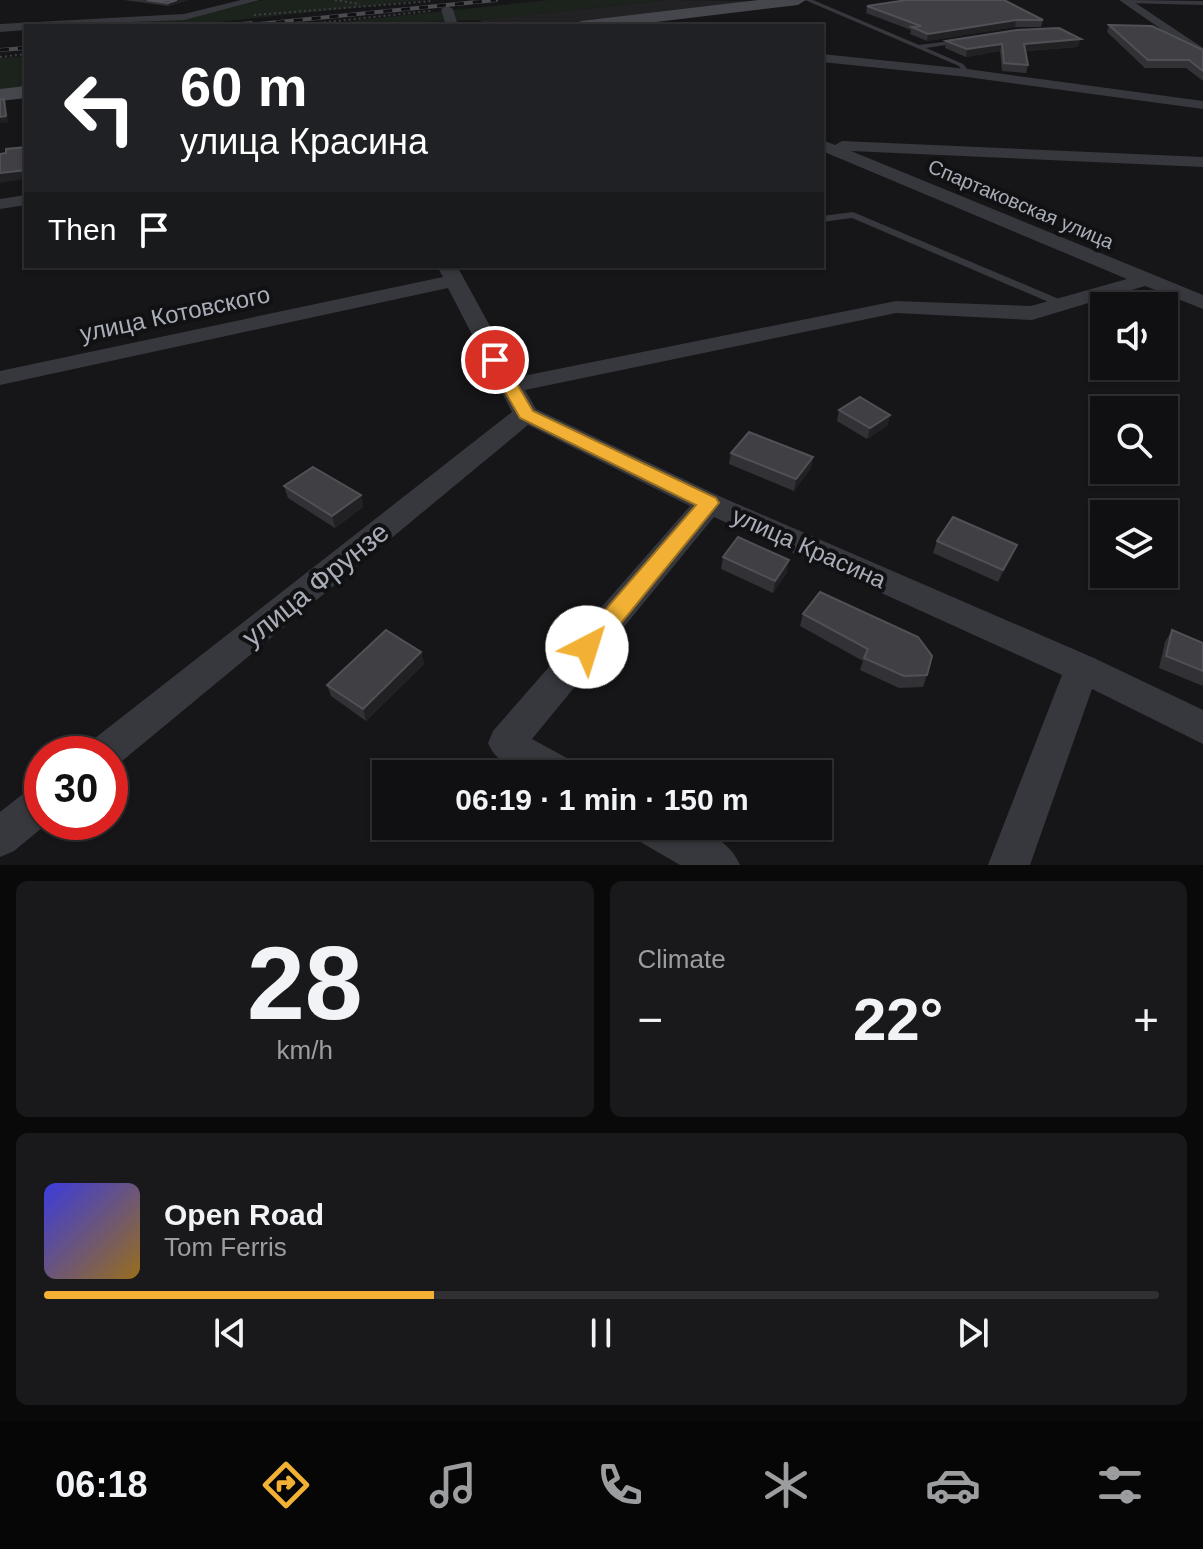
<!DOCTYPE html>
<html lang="en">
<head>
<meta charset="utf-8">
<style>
  body { margin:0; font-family:Helvetica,sans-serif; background:#19191b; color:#f1f3f6; height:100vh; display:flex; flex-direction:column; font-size:30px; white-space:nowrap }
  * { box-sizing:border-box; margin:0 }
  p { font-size:26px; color:#9c9d9f }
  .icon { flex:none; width:44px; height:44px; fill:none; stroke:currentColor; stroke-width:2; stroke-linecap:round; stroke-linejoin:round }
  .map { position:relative; height:865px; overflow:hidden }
  .panel { display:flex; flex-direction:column; gap:16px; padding:16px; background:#09090a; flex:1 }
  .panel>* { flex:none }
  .banner { position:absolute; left:24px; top:24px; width:800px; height:244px; border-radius:0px; box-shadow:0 2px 6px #0004,0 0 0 2px #303032; background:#202124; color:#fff; overflow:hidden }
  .controls { position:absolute; left:1090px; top:292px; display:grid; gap:16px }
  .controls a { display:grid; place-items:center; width:88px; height:88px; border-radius:0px; background:#101012; box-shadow:0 2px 6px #0004,0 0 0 2px #303032; font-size:40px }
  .speed { position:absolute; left:24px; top:736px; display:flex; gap:16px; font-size:40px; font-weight:700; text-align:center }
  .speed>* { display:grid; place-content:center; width:104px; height:104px; border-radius:50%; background:#101012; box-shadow:0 2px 6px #0004,0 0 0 2px #303032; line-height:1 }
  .speed .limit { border:12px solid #d22; background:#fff; color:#111 }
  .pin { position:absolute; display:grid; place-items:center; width:68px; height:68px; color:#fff; margin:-34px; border:4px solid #fff; border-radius:50%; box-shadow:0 2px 8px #0007 }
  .me { position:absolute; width:88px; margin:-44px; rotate:40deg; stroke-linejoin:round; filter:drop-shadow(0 0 6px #0008) }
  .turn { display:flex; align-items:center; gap:28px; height:168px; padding:0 24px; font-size:36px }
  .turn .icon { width:104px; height:104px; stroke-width:2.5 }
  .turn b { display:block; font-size:56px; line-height:68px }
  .then { display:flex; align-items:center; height:76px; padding:0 24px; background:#0003; gap:16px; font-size:30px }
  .big { font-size:60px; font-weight:700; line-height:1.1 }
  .panel .tile { flex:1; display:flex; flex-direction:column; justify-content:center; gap:12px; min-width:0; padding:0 28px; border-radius:12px; background:#19191b }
  .panel .dial { align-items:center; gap:0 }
  .dial b { font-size:104px; line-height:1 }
  .song { display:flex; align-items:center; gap:24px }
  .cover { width:96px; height:96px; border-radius:12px; background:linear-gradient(135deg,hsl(240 70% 55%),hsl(40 70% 35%)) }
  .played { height:8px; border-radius:4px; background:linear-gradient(90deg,#f2b134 35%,#303032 35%) }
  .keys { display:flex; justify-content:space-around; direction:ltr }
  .heat { display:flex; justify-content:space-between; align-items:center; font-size:44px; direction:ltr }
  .panel .tiles { flex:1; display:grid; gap:16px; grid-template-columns:1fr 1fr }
  .tile:last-child { grid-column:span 2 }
  .trip { position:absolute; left:372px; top:760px; width:460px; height:80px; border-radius:0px; background:#101012; box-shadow:0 2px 6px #0004,0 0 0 2px #303032; font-weight:700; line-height:80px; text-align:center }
  .tabs { display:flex; height:128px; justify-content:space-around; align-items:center; background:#060607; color:#9c9d9f }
  .tabs .icon { width:56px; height:56px }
  .tabs .on { color:#f2b134 }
  .tabs b { font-size:36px; color:#f1f3f6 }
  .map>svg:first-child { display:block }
  .built { fill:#222225 }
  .green { fill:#1c231d }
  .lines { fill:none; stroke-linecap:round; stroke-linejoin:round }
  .path { stroke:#3d3f44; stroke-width:2; stroke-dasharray:2 3; stroke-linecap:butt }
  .lane { fill:#37383d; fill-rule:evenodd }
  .street { fill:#37383d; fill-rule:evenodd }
  .secondary { fill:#45474d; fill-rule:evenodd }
  .rail-casing { stroke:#4a4c52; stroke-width:4 }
  .rail { stroke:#111113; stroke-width:3; stroke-dasharray:9; stroke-linecap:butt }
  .wall { fill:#323236 }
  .shaded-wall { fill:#212124 }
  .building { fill:#3f3f44; stroke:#4f5156; stroke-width:2 }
  .route { fill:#f2b134; stroke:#9d7322; stroke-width:2 }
  .labels { text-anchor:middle; stroke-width:8; stroke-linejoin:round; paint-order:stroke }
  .far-street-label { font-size:20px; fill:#a8adb8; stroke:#111113 }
  .street-label { font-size:24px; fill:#a8adb8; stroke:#111113 }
  .near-street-label { font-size:28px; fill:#a8adb8; stroke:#111113 }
</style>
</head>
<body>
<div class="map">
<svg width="1203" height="865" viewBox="0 0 1203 865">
  <rect width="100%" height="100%" fill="#161618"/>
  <path class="built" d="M 667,0 L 762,1 L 552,26 L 486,26 L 480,20 Z"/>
  <g class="green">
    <path d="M 263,0 L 426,0 L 180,26 L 81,26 L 186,18 Z"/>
    <path d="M 549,0 L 667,0 L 480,20 L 304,26 Z"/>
    <path d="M 26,56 L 26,90 L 0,93 L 0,58 Z"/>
  </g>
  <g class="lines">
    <g class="path">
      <path d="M 335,0 L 360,4"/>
      <path d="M 254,15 L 433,1"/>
      <path d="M 289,26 L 430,11"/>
      <path d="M 0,57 L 26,54"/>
    </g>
    <g class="lane">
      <path d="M 805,0 L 813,0 L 919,45 L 967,39 L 965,42 L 926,48 L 963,64 L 971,73 L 964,75 L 959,66 Z"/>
      <path d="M 1127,0 L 1203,1 L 1203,5 L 1125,3 Z"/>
      <path d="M 853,212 L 1066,302 L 1068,304 L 1066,306 L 1058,306 L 852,218 L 822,222 L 822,216 Z"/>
    </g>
    <g class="street">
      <path d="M 241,0 L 260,0 L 184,20 L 26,26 L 26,30 L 0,32 L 0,24 L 184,14 Z"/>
      <path d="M 1119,0 L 1131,0 L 1203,48 L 1203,58 Z"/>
      <path d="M 447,6 L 453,9 L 458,26 L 446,26 L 441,9 Z"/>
      <path d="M 822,54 L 967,69 L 1203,101 L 1203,109 L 967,77 L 822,62 Z"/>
      <path d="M 822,140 L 835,145 L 842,141 L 1203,157 L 1203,167 L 851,151 L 1203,295 L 1203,309 L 1145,286 L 1032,320 L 896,313 L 525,390 L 536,409 L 719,496 L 1094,658 L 1203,710 L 1203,744 L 1092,689 L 1030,865 L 988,865 L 1062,675 L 714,517 L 532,739 L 574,762 L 580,774 C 547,774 504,779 488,743 L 493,731 L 690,506 L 528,425 L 116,766 L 110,768 L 110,754 L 84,754 L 90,742 L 512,412 L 448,288 L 0,385 L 0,371 L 443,277 L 437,266 L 457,266 L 518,377 L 896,301 L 1031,306 L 1127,279 L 822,151 Z"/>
      <path d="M 26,195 L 26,205 L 0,209 L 0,199 Z"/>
      <path d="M 42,785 L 42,822 L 49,822 L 14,851 L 0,857 L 0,812 L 28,790 Z"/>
      <path d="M 631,826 C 669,826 722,823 740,865 L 680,865 L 637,840 Z"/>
    </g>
    <g class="secondary">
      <path d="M 758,0 L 806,0 L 798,5 L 623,26 L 572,26 L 581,21 Z"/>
      <path d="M 26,86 L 26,98 L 0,101 L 0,89 Z"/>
    </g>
    <defs>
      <g id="rail">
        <path d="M 222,26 L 251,23"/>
        <path d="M 240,26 L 496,0"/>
        <path d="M 0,50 L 26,48"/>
      </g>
    </defs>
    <use href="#rail" class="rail-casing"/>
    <use href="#rail" class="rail"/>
  </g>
  <g class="wall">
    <path d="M 124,0 L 188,0 L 169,6 Z"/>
    <path d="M 867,6 L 1043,20 L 1041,27 L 1015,27 L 927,41 L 910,34 L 911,30 L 866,13 Z"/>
    <path d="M 1109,25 L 1203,50 L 1203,81 L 1186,68 L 1145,68 L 1107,32 Z"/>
    <path d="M 946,41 L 1078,47 L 1026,51 L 1028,65 L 1026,73 L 1002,71 L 1000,51 L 966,57 L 945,48 Z"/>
    <path d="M 1104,342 L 1104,357 L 1098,354 L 1102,343 Z"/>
    <path d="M 1122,366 L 1141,366 L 1133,371 Z"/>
    <path d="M 839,410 L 890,415 L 887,426 L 867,439 L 837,421 Z"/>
    <path d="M 731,453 L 813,457 L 811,468 L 794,491 L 729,464 Z"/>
    <path d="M 284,486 L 361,495 L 363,507 L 335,528 L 288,498 Z"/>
    <path d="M 937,541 L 1012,557 L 998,582 L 933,553 Z"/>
    <path d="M 723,557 L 787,572 L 773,593 L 721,569 Z"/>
    <path d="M 803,614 L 927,675 L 923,687 L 899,688 L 860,670 L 863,661 L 800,626 Z"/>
    <path d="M 1172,630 L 1203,643 L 1203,686 L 1159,668 L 1165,642 Z"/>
    <path d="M 421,652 L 424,664 L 366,721 L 331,696 L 327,685 Z"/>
  </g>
  <g class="shaded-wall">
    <path d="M 177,0 L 188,0 L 169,6 L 168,3 Z"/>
    <path d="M 1016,20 L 1015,27 L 927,41 L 928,34 Z"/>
    <path d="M 1081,39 L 1078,47 L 1022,51 L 1024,44 Z"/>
    <path d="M 1002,44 L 1000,51 L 966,57 L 967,49 Z"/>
    <path d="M 4,99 L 6,105 L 8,122 L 0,123 Z"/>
    <path d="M 26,170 L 26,179 L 0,183 L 0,173 Z"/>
    <path d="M 890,415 L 887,426 L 867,439 L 870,428 Z"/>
    <path d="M 813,457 L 811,468 L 794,491 L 796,479 Z"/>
    <path d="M 361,495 L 363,507 L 335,528 L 332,516 Z"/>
    <path d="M 1017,545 L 1012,557 L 998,582 L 1003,570 Z"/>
    <path d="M 789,560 L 787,572 L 773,593 L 775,581 Z"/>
    <path d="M 421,652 L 424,664 L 366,721 L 363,709 Z"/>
  </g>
  <g class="building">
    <path d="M 147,0 L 177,0 L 168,3 Z"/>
    <path d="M 907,0 L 1004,0 L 1043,20 L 1016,20 L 928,34 L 912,27 L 921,26 L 867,6 Z"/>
    <path d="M 1109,25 L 1152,26 L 1203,50 L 1203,71 L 1189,60 L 1148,60 Z"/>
    <path d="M 1059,28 L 1081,39 L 1024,44 L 1028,65 L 1004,63 L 1002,44 L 967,49 L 946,41 L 1017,30 Z"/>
    <path d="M 4,99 L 6,116 L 0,117 L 0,100 Z"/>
    <path d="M 26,147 L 26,170 L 0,173 L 0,154 L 6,153 L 6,149 Z"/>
    <path d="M 860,397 L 890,415 L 870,428 L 839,410 Z"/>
    <path d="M 749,432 L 813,457 L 796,479 L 731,453 Z"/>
    <path d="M 313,467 L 361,495 L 332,516 L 284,486 Z"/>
    <path d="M 953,517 L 1017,545 L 1003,570 L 937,541 Z"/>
    <path d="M 738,537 L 789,560 L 775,581 L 723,557 Z"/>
    <path d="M 820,592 L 918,637 L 932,656 L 927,675 L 904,676 L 864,658 L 868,649 L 803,614 Z"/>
    <path d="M 386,630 L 421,652 L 363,709 L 327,685 Z"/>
    <path d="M 1172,630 L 1203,643 L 1203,671 L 1166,656 Z"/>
  </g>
  <path class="route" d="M 495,355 L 503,360 L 533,411 L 716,498 L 719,503 L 596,654 L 579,654 L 575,647 L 579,640 L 696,505 L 520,418 L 487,360 Z"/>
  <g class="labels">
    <g class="far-street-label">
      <text transform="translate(1021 204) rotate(23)" y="7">Спартаковская улица</text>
    </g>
    <g class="street-label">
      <text transform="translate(175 314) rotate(-12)" y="8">улица Котовского</text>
      <text transform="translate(809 548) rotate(24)" y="8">улица Красина</text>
    </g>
    <g class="near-street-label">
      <text transform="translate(315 584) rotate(-39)" y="10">улица Фрунзе</text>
    </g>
  </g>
</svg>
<div class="controls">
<a><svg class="icon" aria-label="sound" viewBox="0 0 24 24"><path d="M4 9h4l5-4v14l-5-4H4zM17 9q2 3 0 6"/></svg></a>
<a><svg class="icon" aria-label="search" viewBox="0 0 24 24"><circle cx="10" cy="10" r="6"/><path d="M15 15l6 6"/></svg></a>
<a><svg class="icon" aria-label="layers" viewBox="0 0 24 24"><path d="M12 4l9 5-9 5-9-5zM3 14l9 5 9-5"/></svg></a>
</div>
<div class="speed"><div class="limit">30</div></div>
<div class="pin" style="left:495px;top:360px;background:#d93025"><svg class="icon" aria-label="arrive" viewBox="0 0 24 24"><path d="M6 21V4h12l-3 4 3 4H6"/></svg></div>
<svg class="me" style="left:587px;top:647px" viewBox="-20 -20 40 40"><circle r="19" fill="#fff"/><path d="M0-13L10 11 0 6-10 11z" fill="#f2b134"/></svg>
<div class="trip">06:19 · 1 min · 150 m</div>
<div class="banner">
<div class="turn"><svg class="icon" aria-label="left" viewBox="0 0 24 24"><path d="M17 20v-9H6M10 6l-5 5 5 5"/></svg><div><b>60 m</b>улица Красина</div></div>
<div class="then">Then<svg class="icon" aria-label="arrive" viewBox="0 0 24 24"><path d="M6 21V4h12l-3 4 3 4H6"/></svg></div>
</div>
</div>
<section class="panel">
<div class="tiles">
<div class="tile dial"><b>28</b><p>km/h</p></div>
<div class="tile"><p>Climate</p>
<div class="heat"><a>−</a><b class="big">22°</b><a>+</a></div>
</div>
<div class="tile">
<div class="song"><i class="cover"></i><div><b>Open Road</b><p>Tom Ferris</p></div></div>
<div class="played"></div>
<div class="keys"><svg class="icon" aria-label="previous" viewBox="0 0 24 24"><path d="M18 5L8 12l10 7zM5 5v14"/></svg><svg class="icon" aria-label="pause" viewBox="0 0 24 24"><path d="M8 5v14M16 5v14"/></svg><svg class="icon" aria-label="next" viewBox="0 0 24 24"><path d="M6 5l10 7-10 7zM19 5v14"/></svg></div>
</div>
</div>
</section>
<nav class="tabs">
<b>06:18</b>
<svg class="icon on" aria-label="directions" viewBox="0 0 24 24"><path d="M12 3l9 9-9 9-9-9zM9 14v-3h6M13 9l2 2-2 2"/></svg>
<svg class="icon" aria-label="music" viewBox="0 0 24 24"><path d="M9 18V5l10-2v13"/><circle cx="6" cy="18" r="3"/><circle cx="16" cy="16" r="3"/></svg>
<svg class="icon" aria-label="phone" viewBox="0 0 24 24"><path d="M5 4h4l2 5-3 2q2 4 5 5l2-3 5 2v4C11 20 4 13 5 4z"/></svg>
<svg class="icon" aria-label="climate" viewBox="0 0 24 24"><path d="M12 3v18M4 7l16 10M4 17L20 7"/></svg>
<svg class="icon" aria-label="car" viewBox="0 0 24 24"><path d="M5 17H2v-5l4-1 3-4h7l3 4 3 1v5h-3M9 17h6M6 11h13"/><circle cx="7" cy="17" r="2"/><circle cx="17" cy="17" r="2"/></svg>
<svg class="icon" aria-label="filters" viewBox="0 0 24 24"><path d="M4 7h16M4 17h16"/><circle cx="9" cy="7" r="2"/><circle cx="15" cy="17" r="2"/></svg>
</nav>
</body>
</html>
